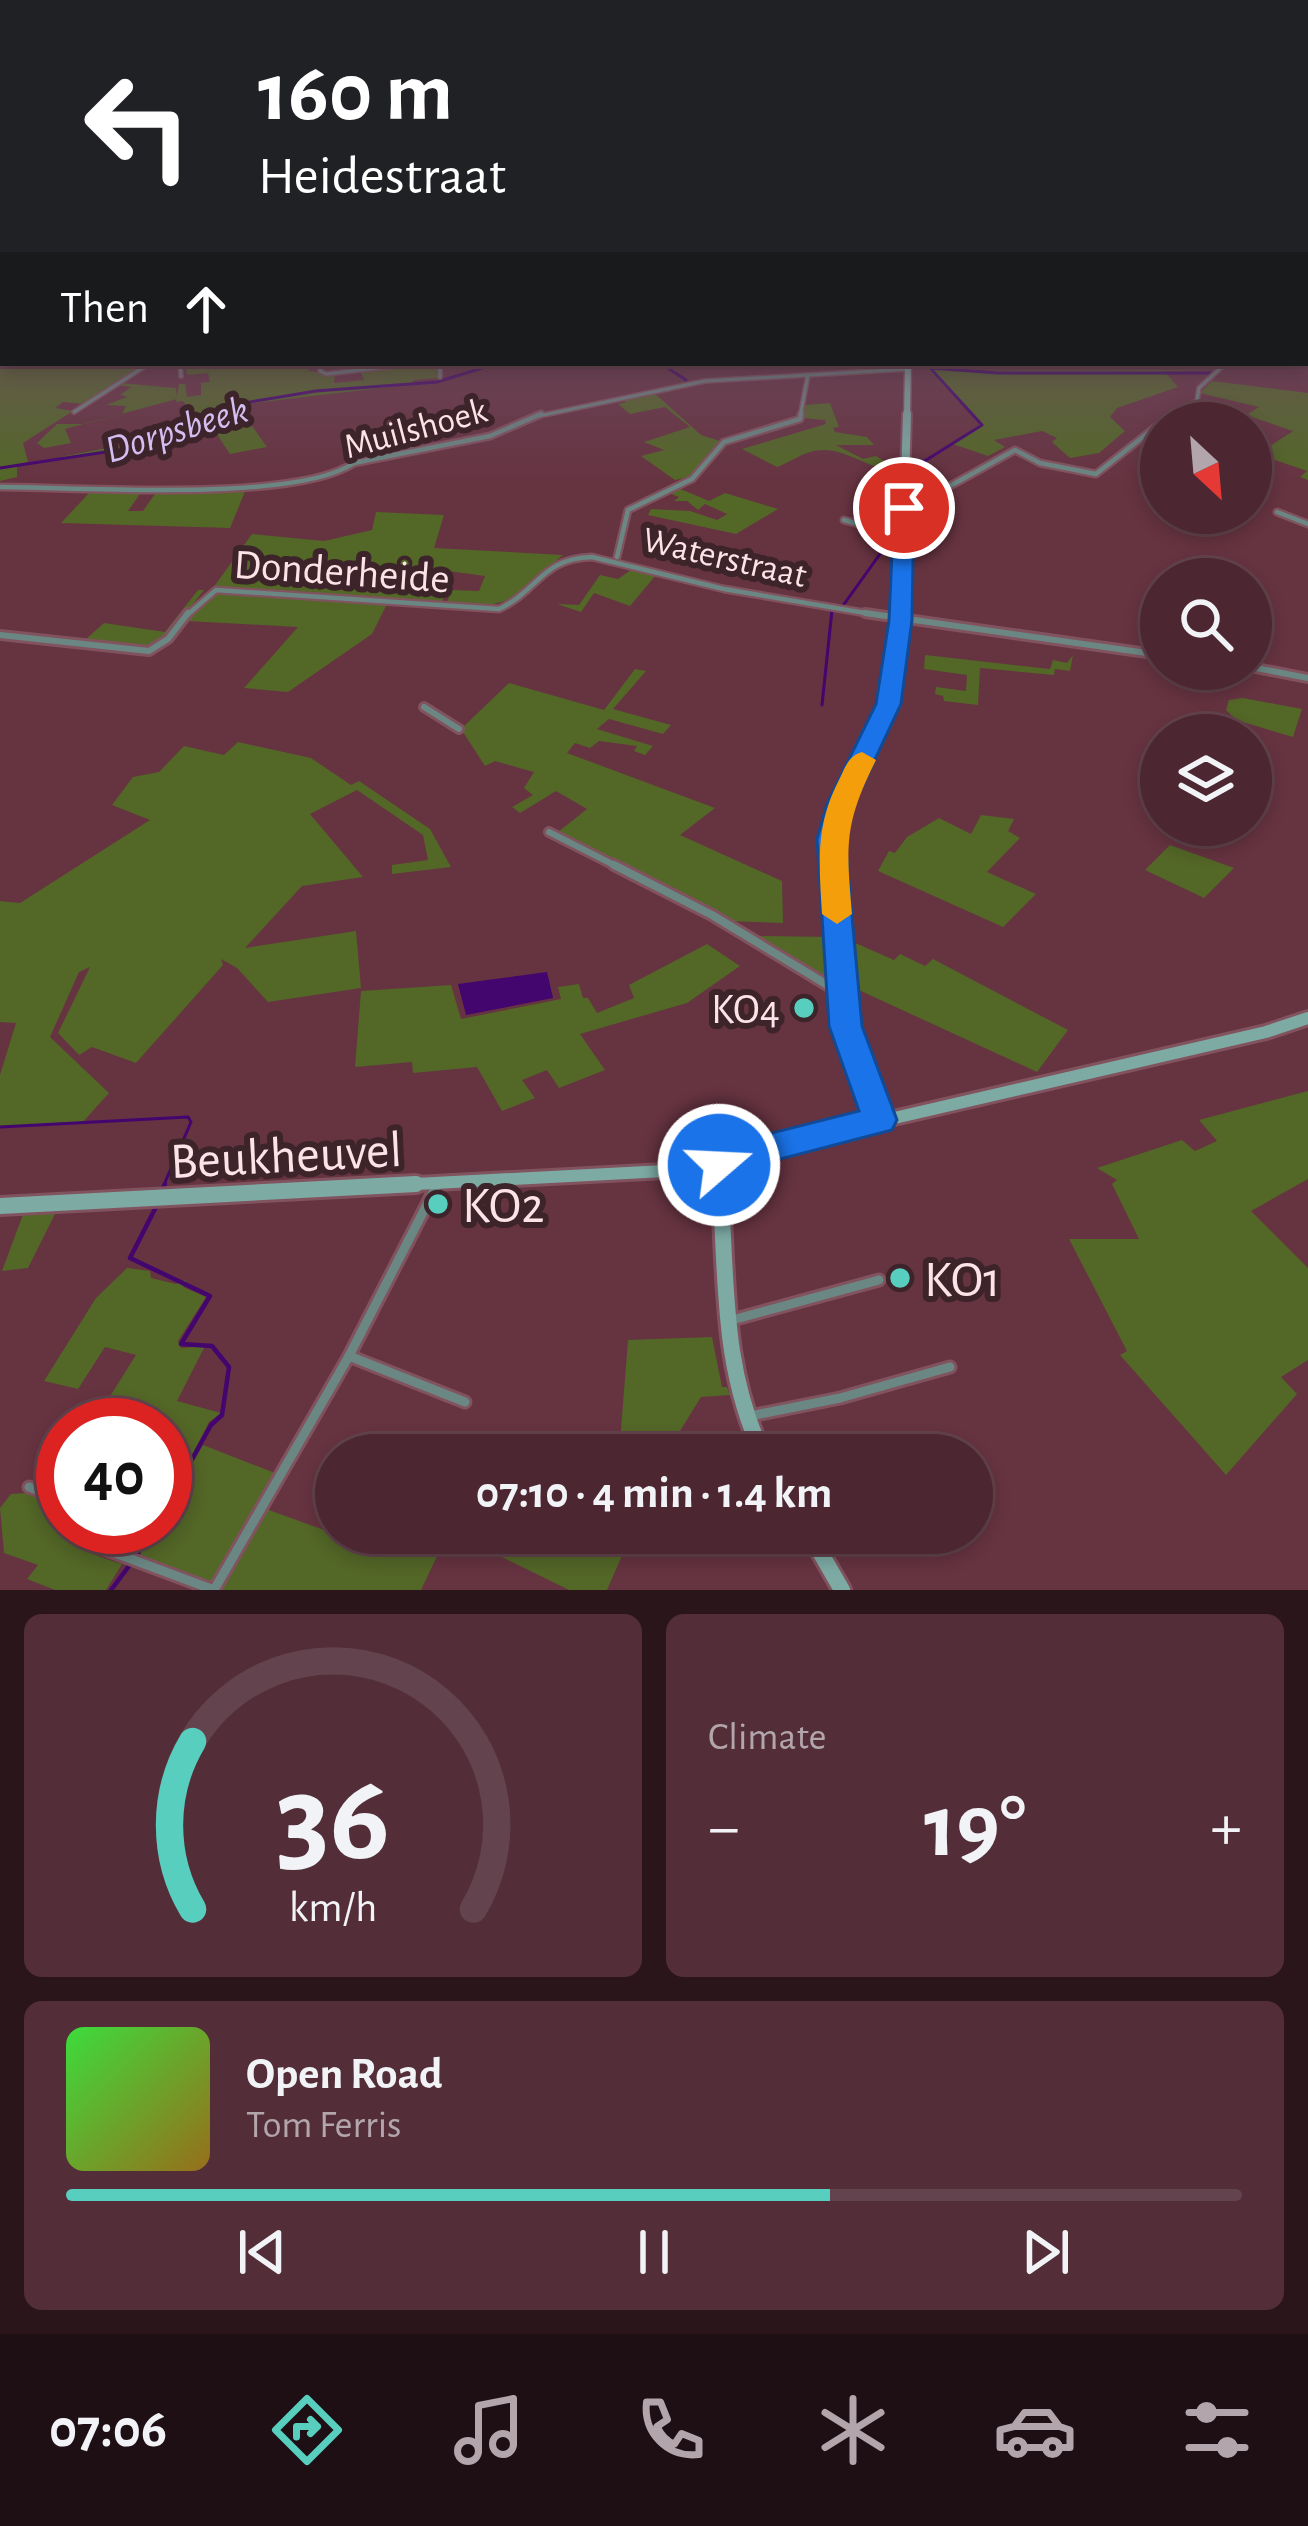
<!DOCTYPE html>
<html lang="en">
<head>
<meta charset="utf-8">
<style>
  body { margin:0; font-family:"Alegreya Sans",sans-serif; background:#532e39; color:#f1f3f6; height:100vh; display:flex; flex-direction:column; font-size:45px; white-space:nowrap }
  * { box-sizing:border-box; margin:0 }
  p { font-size:39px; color:#b2a5ab }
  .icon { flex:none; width:66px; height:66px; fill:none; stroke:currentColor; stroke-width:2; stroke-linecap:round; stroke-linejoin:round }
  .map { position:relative; height:1590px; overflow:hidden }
  .sheet { display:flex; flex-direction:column; gap:24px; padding:24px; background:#2a151b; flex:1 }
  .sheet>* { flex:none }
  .guide { position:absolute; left:0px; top:0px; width:1308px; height:366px; box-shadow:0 6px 18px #0003,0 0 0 3px #63434d; background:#202124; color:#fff; overflow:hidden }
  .needle { width:78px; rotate:154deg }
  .buttons { position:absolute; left:1140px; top:402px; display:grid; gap:24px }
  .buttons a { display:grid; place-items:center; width:132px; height:132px; border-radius:50%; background:#4c2631; box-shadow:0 6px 18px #0003,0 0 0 3px #63434d; font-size:60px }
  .speed { position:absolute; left:36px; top:1398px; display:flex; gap:24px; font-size:60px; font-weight:700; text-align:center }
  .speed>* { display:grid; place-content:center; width:156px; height:156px; border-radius:50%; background:#4c2631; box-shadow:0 6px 18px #0003,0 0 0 3px #63434d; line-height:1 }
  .speed .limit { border:18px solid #d22; background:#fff; color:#111 }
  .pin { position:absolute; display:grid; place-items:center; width:102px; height:102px; color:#fff; margin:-51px; border:6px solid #fff; border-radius:50%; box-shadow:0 3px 12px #0007 }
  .me { position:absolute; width:132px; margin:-66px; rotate:71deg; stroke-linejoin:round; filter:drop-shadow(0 0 9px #0008) }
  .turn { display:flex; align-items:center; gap:42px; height:252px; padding:0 60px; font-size:54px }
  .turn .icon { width:156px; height:156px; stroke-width:2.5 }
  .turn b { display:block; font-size:84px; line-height:102px }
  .then { display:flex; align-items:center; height:114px; padding:0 60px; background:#0003; gap:24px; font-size:45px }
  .big { font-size:90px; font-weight:600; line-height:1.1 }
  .sheet .card { flex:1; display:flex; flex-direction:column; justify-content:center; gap:18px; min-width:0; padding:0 42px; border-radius:18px; background:#532e39 }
  .sheet .dial { align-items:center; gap:0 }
  .dial svg { height:312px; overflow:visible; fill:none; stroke:#63434d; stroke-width:7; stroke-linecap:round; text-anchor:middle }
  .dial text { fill:#f1f3f6; stroke:none }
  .song { display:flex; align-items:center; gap:36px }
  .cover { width:144px; height:144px; border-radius:18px; background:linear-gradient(135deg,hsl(120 70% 55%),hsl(40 70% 35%)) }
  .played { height:12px; border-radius:6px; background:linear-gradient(90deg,#58cebf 65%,#63434d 65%) }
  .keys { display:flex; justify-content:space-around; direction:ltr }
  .heat { display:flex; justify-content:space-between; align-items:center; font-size:66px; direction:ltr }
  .sheet .tiles { flex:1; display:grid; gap:24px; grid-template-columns:1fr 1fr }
  .card:last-child { grid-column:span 2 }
  .trip { position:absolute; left:315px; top:1434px; width:678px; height:120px; border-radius:60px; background:#4c2631; box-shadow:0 6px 18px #0003,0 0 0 3px #63434d; font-weight:600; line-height:120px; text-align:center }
  .tab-bar { display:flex; height:192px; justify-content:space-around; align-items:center; background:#1e0f14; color:#b2a5ab }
  .tab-bar .icon { width:84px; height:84px }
  .tab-bar .selected { color:#58cebf }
  .tab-bar b { font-size:54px; color:#f1f3f6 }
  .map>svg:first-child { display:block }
  .green { fill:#536727 }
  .water { fill:#43056e }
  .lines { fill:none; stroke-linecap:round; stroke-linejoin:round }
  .stream-far1 { stroke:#43056e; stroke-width:3 }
  .stream { stroke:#43056e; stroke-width:4.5 }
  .street-far4-casing { stroke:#81535f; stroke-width:6 }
  .street-far3-casing { stroke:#81535f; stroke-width:9 }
  .street-far2-casing { stroke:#81535f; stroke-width:12 }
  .street-far1-casing { stroke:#81535f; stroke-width:14 }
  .street-casing { stroke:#81535f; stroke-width:15 }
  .secondary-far4-casing { stroke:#81535f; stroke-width:9 }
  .secondary-far3-casing { stroke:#81535f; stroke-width:12 }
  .secondary-far2-casing { stroke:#81535f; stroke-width:16 }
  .secondary-far1-casing { stroke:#81535f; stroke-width:18 }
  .secondary-casing { stroke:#81535f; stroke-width:22 }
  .street-far4 { stroke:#6b8783; stroke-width:3 }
  .street-far3 { stroke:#6b8783; stroke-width:4.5 }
  .street-far2 { stroke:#6b8783; stroke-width:6 }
  .street-far1 { stroke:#6b8783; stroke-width:8 }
  .street { stroke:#6b8783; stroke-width:9 }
  .secondary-far4 { stroke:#7daba4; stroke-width:6 }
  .secondary-far3 { stroke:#7daba4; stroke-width:8 }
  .secondary-far2 { stroke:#7daba4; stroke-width:10 }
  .secondary-far1 { stroke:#7daba4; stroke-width:12 }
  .secondary { stroke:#7daba4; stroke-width:16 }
  .route { fill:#1a73e8; stroke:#114b97; stroke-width:3 }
  .slow { fill:#f59e0b }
  .poi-dot { fill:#58cebf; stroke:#3c242a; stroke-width:4.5 }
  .labels { text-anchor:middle; stroke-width:12; stroke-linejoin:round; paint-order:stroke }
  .far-street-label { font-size:36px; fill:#fde3e8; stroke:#3c242a }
  .far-water-label { font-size:39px; font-style:italic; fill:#d4bef1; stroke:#3c242a }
  .street-label { font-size:42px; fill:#fde3e8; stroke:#3c242a }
  .poi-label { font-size:42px; fill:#fde3e8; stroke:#3c242a; text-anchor:end }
  .near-street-label { font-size:51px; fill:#fde3e8; stroke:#3c242a }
  .near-poi-label { font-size:51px; fill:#fde3e8; stroke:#3c242a; text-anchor:start }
</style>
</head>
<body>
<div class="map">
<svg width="1308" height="1590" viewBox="0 0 1308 1590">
  <rect width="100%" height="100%" fill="#663341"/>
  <g class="green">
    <path d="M 0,349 L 3,363 L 147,363 L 84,404 L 63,402 L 55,408 L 73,411 L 23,443 L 28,462 L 17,464 L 17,477 L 0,481 Z"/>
    <path d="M 185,363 L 306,363 L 309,371 L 335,374 L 334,383 L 364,380 L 360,370 L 430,364 L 439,373 L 438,378 L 413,380 L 414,384 L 237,405 L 267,447 L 230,454 L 210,424 L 135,449 L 56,458 L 157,438 L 148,427 L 167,423 L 173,431 L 200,424 L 183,401 L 176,402 L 179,384 L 185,384 L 187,397 L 201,395 L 201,383 L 210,382 L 208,373 L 187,375 Z"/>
    <path d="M 926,367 L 983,371 L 1215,370 L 1164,371 L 1178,387 L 1117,408 L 1110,417 L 1125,431 L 1099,453 L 1070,458 L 1052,442 L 1057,438 L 1042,431 L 994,440 L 1005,447 L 988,456 L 953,444 L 980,424 Z"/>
    <path d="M 1212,381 L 1308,393 L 1308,480 L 1300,477 L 1307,471 L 1258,454 L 1251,458 L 1251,452 L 1258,454 L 1293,431 L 1246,415 L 1259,407 L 1200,393 Z"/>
    <path d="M 121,383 L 176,388 L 177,399 L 65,429 L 71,443 L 44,448 L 37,443 L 57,424 L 85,424 L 122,414 L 126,406 L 106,405 L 127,397 L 120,395 L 131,387 L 116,385 Z"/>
    <path d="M 652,391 L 701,435 L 720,441 L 689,477 L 675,480 L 641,456 L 664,450 L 644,442 L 690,427 L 665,407 L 630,414 L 618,404 L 626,402 L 620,397 Z"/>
    <path d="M 830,403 L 839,427 L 833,428 L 835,432 L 867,437 L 874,445 L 836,445 L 863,459 L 876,456 L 900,471 C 874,472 847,449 823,450 C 804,450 792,462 777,467 L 742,449 L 826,424 L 825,420 L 802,418 L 804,405 Z"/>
    <path d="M 678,488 L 709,501 L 725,493 L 778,509 L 736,534 L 648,515 L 651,509 L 690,511 L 717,520 L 727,514 L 705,504 L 698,510 L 687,501 L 674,501 L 679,497 L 669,493 Z"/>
    <path d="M 246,489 L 230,528 L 61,523 L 91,491 L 142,491 L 128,511 L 143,511 L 157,491 Z"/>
    <path d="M 376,512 L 444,515 L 434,548 L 563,555 C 511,599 517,609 446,604 L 452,590 L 479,591 L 485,576 L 441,570 L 435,589 L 447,590 L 441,604 L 213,588 L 252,534 L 324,541 L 372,530 Z"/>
    <path d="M 635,567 L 656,575 L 630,606 L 594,593 L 581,612 L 557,604 L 579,605 L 600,575 L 618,579 Z"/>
    <path d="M 198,590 L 204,590 C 147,661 158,651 70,641 L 86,639 L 104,623 L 165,632 Z"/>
    <path d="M 214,593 L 387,604 L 372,634 L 288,692 L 244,688 L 298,627 L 187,621 Z"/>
    <path d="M 925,655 L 1050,669 L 1053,660 L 1067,663 L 1073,655 L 1070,671 L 1055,669 L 1054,675 L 980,668 L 978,705 L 944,701 L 943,696 L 935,694 L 936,687 L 966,691 L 967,675 L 924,669 Z"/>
    <path d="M 635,669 L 646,671 L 613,709 L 671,725 L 663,734 L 609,719 L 597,729 L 653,746 L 645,755 L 634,751 L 637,746 L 599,741 L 590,748 L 575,743 L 567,753 L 715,808 L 680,835 L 782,881 L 783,923 L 725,921 L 558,832 L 587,809 L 556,791 L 520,813 L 512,807 L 533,795 L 524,788 L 534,772 L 495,761 L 485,766 L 461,729 L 509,683 L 604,710 Z"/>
    <path d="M 1243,698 L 1302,709 L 1293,737 L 1236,720 L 1226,710 L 1229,700 Z"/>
    <path d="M 238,742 L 311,758 L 351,785 L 359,781 L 430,829 L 451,867 L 392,874 L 392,865 L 428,860 L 423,835 L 357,790 L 310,814 L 363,877 L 302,886 L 245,948 L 356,931 L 361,988 L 268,1002 L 237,968 L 221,959 L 223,965 L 136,1063 L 92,1047 L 79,1055 L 58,1033 L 90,967 L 79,972 L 50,1037 L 109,1093 L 81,1124 L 0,1126 L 0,1075 L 16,1023 L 0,1022 L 0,901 L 20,903 L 150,820 L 112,805 L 133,777 L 159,772 L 184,746 L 224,755 Z"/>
    <path d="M 981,815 L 1014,819 L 1008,831 L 1020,838 L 987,872 L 1036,894 L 1003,927 L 878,871 L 889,851 L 895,853 L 907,837 L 939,818 L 971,834 Z"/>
    <path d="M 1170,845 L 1234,868 L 1204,898 L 1145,870 Z"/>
    <path d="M 754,936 L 833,937 L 838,984 L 832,985 Z"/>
    <path d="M 844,938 L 894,960 L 900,954 L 925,966 L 933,959 L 1068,1030 L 1037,1072 L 850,986 Z"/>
    <path d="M 707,944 L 740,966 L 687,1003 L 580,1034 L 605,1070 L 559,1088 L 547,1070 L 522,1080 L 535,1098 L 502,1111 L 477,1067 L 413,1073 L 412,1062 L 355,1067 L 361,991 L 451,985 L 461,1019 L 561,999 L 558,987 L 579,984 L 583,998 L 588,998 L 597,1013 L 634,998 L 629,985 Z"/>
    <path d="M 1308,1091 L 1308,1179 L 1251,1211 L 1308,1268 L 1308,1360 L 1281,1377 L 1297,1394 L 1226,1475 L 1120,1355 L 1127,1351 L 1069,1239 L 1139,1239 L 1112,1184 L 1117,1180 L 1097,1168 L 1182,1140 L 1195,1151 L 1217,1141 L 1199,1120 Z"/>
    <path d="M 58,1208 L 28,1268 L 2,1271 L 25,1209 Z"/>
    <path d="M 127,1268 L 150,1271 L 151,1278 L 176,1284 L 186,1280 L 183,1287 L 206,1297 L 178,1341 L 181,1348 L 205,1346 L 177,1401 L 221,1413 L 209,1422 L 165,1508 L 165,1425 L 92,1425 L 136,1355 L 105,1347 L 78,1389 L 44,1381 L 96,1298 Z"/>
    <path d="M 712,1337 L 722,1387 L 727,1387 L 730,1395 L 701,1397 L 675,1439 L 620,1442 L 628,1340 Z"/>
    <path d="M 203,1445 L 280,1475 L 216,1581 L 207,1584 L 138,1558 L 156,1527 L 165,1527 L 165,1512 Z"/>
    <path d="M 26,1493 L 63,1505 L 63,1527 L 77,1527 C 80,1554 99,1556 122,1564 L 106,1590 L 55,1590 L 27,1579 L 38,1565 L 4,1553 L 0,1508 L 11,1494 Z"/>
    <path d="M 266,1509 L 363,1544 L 370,1533 L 448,1533 L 421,1590 L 221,1590 Z"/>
    <path d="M 453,1533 L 632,1533 L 607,1590 L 569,1590 Z"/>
  </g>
  <path class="water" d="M 547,972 L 553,998 L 466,1015 L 458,984 Z"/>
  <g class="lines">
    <g class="stream-far1">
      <path d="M 660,363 L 686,380"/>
      <path d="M 0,468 L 145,446 L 203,427 L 238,404 L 316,391 L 437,382 L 492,365"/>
      <path d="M 909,477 L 912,469 L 982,425 L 930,368 L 998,373 L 1213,373 L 1223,363"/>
      <path d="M 842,607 L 880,554 L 893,541 L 919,531 L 948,498 L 931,490"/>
      <path d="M 822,705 L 832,610 L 840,611"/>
      <path d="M 0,1127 L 188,1117 L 191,1122 L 163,1187"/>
    </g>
    <g class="stream">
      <path d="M 162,1190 L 165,1184"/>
      <path d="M 156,1207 L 130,1258 L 210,1296 L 181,1344 L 212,1346 L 229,1367 L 222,1415 L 211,1425 L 165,1508"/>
      <path d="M 136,1556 L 154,1527"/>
      <path d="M 111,1590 L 129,1566"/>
    </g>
    <defs>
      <g id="street-far4">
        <path d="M 180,363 L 181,376"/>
        <path d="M 321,363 L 320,371 L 326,374 L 419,363"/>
        <path d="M 431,363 L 440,369 L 440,377"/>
        <path d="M 74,412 L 150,363"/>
        <path d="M 534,417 L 705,381 L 909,369"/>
        <path d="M 800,417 L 808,375"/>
        <path d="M 1166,417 L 1197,401 L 1199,388 L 1226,363"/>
      </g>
      <g id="street-far3">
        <path d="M 905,479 L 941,491 L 1015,450 L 1040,463 L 1096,474 L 1172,414"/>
        <path d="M 0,487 C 80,487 295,503 354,463 L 490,436 L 541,414"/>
        <path d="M 1277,512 L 1308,524"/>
        <path d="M 844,520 L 903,537"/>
        <path d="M 617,557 L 628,510 L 692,479 L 724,442 L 800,419 L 801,414"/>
        <path d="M 186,616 L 216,590 L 499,609 C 538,591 542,558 592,557 L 724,589 L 883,616"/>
      </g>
      <g id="street-far2">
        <path d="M 865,613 L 1161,655"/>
        <path d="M 0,635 L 149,651 L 168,639 L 188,613"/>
        <path d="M 1251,667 L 1308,678"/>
        <path d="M 424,707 L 459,729"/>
        <path d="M 549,832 L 620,868"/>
      </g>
      <path id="street-far1" d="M 614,865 L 712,915 L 839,992"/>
      <g id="street">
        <path d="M 732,1320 L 879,1280"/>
        <path d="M 349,1356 L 465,1402"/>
        <path d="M 750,1416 L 840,1398 L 950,1367"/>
        <path d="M 29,1487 L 63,1500"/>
        <path d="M 83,1527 L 88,1543 L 214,1590 L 349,1356 L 437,1185"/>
      </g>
      <path id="secondary-far4" d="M 907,417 L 908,363"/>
      <path id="secondary-far3" d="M 901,616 L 907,414"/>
      <path id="secondary-far2" d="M 833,868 C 828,806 865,763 886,707 C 897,680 899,643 901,613"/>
      <g id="secondary-far1">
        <path d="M 833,865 L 846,1026 L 879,1120"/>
        <path d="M 718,1160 L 720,1187"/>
        <path d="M 359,1187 L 665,1171 L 1266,1032 L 1308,1018"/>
      </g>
      <g id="secondary">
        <path d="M 720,1184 C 727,1279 721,1367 763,1455"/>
        <path d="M 0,1206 L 416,1184"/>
        <path d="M 809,1533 L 842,1590"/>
      </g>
    </defs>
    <use href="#street-far4" class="street-far4-casing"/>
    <use href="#street-far3" class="street-far3-casing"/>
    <use href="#street-far2" class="street-far2-casing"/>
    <use href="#street-far1" class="street-far1-casing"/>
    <use href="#street" class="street-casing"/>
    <use href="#secondary-far4" class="secondary-far4-casing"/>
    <use href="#secondary-far3" class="secondary-far3-casing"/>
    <use href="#secondary-far2" class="secondary-far2-casing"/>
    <use href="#secondary-far1" class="secondary-far1-casing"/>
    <use href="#secondary" class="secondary-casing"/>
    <use href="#street-far4" class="street-far4"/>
    <use href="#street-far3" class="street-far3"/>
    <use href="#street-far2" class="street-far2"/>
    <use href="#street-far1" class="street-far1"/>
    <use href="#street" class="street"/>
    <use href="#secondary-far4" class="secondary-far4"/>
    <use href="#secondary-far3" class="secondary-far3"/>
    <use href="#secondary-far2" class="secondary-far2"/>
    <use href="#secondary-far1" class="secondary-far1"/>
    <use href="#secondary" class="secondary"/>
  </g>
  <linearGradient id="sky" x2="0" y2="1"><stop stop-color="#381c24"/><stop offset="0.54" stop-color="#6e5065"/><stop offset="1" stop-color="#6e5065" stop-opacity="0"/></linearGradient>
  <rect width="1308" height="482" fill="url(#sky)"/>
  <path class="route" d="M 904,502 L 914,508 L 912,620 L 901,704 L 854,804 L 845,839 L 862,1026 L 897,1120 L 892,1130 L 734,1171 L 719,1180 L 706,1175 L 701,1165 L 705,1150 L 859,1111 L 829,1026 L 817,839 L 827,804 L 876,704 L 889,620 L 894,508 Z"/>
  <path class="slow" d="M 862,752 L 876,760 C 844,824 846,844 852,914 L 837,924 L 822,914 C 819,864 815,826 839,780 C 845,768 848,756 862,752 Z"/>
  <g class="poi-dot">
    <circle cx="804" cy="1008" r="12"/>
    <circle cx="438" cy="1204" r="12"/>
    <circle cx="900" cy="1278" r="12"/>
  </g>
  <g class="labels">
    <g class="far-street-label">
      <text transform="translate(415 427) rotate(-15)" y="13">Muilshoek</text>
      <text transform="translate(725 556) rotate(13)" y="13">Waterstraat</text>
    </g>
    <g class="far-water-label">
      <text transform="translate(176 428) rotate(-17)" y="14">Dorpsbeek</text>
    </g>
    <g class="street-label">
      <text transform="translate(342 570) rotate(4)" y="15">Donderheide</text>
    </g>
    <g class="poi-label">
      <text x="780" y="1023">KO4</text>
    </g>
    <g class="near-street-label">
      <text transform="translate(286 1154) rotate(-3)" y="18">Beukheuvel</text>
    </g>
    <g class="near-poi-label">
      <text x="462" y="1222">KO2</text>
      <text x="924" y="1296">KO1</text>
    </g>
  </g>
</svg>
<div class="buttons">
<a><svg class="needle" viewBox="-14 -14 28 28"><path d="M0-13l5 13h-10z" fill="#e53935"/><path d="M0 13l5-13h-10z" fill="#b2a5ab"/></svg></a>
<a><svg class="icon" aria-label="search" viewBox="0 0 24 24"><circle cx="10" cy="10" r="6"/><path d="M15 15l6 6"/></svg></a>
<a><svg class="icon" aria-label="layers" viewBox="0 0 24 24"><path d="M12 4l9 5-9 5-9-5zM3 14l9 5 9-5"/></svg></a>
</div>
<div class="speed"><div class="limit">40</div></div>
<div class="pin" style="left:904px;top:508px;background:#d93025"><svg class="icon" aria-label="arrive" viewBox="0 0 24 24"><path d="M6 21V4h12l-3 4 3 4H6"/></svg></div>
<svg class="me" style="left:719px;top:1165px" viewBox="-20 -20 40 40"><circle r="17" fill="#1a73e8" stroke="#fff" stroke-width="3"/><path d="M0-11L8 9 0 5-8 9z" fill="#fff"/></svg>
<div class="trip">07:10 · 4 min · 1.4 km</div>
<div class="guide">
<div class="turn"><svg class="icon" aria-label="left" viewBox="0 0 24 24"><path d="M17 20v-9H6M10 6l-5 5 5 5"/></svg><div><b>160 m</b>Heidestraat</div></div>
<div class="then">Then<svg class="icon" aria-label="ahead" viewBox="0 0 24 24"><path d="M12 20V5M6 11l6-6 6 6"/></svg></div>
</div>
</div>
<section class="sheet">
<div class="tiles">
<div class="card dial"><svg viewBox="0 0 100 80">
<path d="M14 69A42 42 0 1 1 86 69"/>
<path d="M14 69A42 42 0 0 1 14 26" stroke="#58cebf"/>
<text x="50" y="56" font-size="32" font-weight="700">36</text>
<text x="50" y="72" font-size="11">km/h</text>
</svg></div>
<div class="card"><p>Climate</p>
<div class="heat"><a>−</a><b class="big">19°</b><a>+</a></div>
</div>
<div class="card">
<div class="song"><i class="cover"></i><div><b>Open Road</b><p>Tom Ferris</p></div></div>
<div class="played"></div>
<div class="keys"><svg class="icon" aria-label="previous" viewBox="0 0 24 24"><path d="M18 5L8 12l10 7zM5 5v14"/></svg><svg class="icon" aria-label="pause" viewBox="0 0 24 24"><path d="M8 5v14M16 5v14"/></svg><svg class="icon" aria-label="next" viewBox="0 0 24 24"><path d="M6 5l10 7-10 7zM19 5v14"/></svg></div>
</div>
</div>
</section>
<nav class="tab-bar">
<b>07:06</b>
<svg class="icon selected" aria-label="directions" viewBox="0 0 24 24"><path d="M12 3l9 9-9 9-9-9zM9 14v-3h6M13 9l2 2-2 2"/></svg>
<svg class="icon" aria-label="music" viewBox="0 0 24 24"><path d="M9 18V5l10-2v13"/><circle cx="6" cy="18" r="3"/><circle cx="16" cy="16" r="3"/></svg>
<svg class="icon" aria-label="phone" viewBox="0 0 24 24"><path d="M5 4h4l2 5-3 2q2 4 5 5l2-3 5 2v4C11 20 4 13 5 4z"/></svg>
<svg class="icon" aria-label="climate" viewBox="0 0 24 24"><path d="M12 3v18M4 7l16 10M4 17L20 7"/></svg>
<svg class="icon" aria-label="car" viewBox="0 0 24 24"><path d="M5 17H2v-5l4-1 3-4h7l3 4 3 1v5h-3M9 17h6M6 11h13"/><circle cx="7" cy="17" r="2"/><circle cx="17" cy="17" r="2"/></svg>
<svg class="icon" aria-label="filters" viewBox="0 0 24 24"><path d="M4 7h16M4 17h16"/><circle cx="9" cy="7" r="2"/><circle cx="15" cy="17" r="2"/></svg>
</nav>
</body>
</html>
